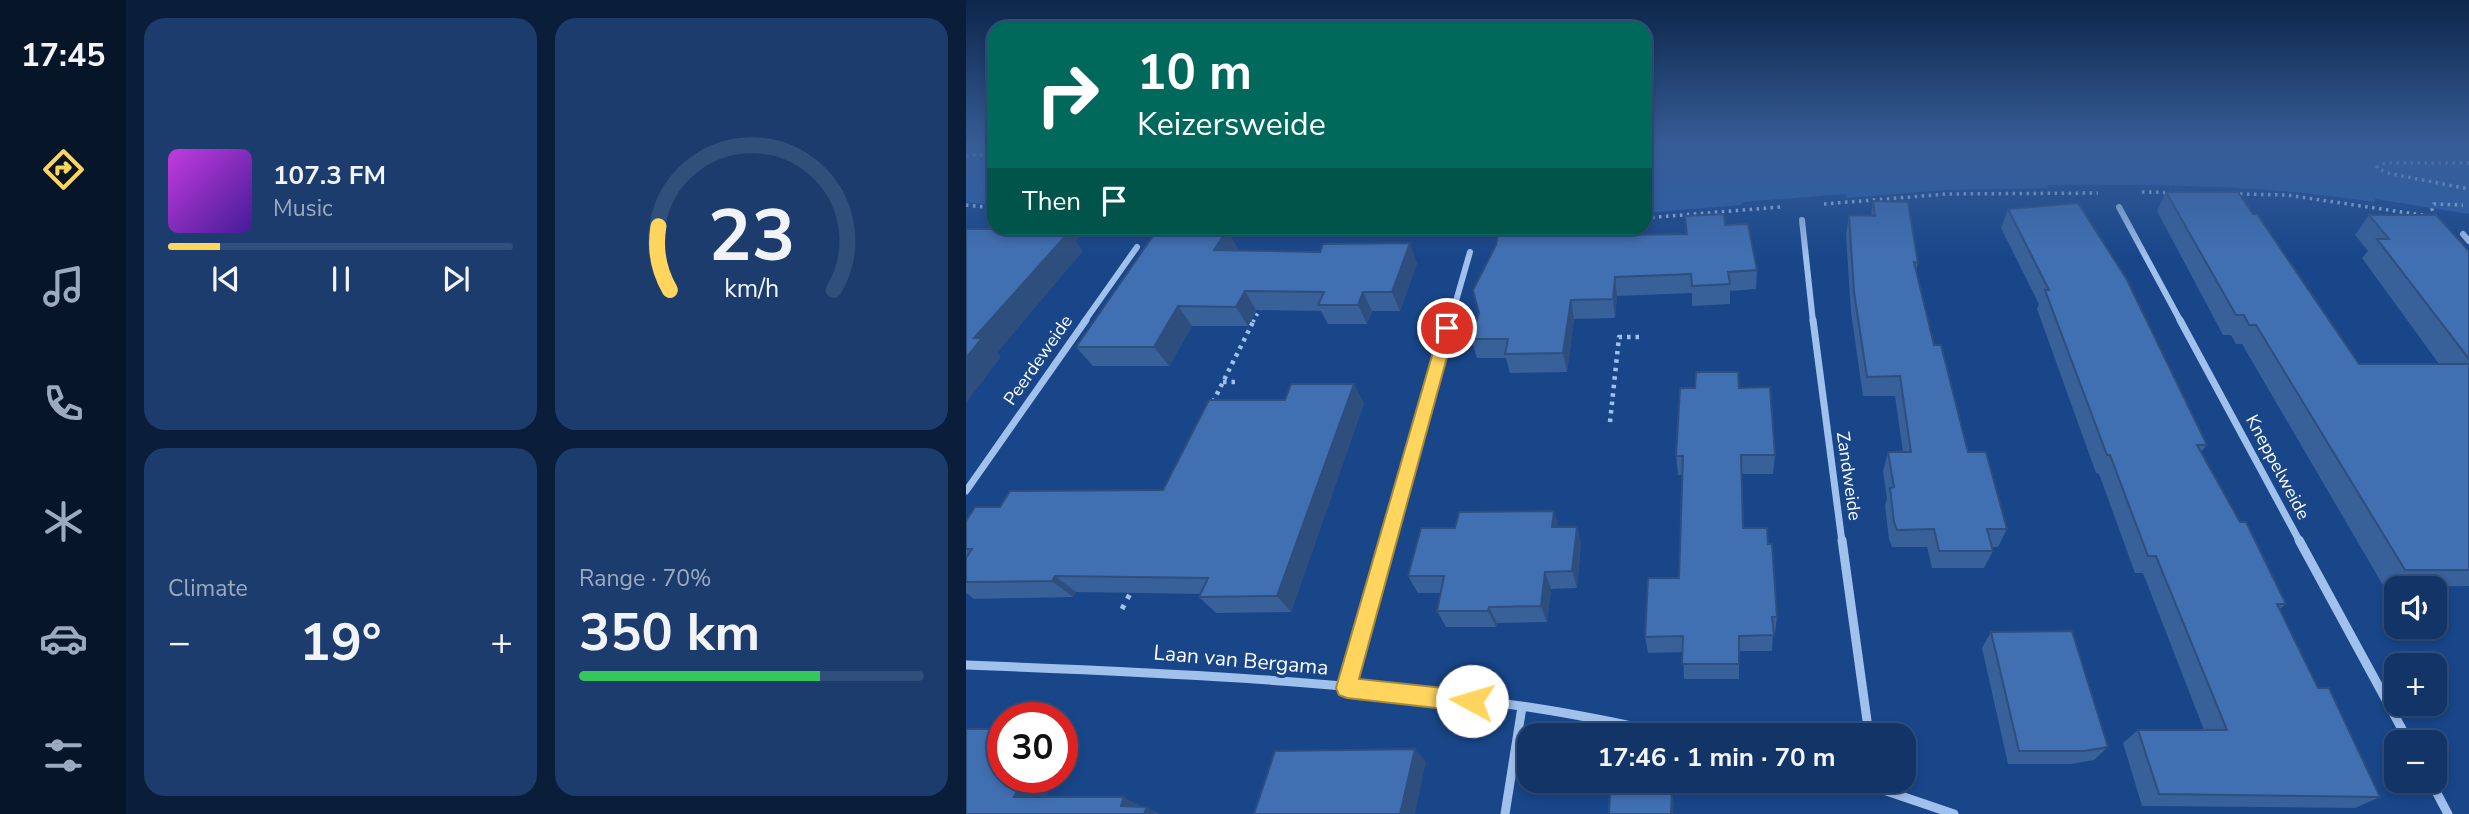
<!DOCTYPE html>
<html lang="en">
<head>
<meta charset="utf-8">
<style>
  body { margin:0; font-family:"Nunito Sans",sans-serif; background:#1b3c6d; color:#f1f3f6; height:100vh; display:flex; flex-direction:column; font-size:26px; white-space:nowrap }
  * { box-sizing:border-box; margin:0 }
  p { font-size:23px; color:#9caac0 }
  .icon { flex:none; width:38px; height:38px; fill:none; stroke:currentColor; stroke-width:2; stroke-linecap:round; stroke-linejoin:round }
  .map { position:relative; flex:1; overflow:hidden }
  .drawer { display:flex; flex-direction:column; gap:18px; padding:18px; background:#0a1d39; width:840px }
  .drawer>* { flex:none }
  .hud { position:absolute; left:21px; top:21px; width:665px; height:214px; border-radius:21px; box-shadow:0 4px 10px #0003,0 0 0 2px #314f7b; background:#00695c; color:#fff; overflow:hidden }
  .tools { position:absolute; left:1418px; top:576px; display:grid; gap:14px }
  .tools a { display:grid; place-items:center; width:63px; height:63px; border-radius:14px; background:#123467; box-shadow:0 4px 10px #0003,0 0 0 2px #314f7b; font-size:35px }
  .speed { position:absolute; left:21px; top:702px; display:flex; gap:14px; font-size:35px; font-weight:700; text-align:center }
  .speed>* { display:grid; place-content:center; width:91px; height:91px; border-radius:50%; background:#123467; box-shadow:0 4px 10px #0003,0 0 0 2px #314f7b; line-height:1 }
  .speed .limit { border:10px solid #d22; background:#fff; color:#111 }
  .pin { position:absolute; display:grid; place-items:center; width:60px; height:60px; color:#fff; margin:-30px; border:4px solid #fff; border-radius:50%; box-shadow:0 2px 7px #0007 }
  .me { position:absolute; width:77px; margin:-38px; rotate:276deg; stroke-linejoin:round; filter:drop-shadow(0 0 5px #0008) }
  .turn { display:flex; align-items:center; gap:24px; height:147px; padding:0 35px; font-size:32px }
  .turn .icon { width:91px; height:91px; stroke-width:2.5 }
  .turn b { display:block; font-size:49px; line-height:60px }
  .then { display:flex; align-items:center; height:66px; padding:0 35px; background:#0003; gap:14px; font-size:26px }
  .big { font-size:52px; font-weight:700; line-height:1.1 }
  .drawer .widget { flex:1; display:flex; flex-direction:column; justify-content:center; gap:10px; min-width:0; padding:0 24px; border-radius:21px; background:#1b3c6d }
  .drawer .dial { align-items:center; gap:0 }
  .dial svg { height:182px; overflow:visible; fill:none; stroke:#314f7b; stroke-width:7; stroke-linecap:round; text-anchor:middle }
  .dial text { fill:#f1f3f6; stroke:none }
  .song { display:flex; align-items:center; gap:21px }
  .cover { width:84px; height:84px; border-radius:10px; background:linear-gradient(135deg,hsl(290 70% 55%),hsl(260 70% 35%)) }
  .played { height:7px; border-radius:4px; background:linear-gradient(90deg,#ffd55d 15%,#314f7b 15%) }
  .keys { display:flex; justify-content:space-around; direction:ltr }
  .heat { display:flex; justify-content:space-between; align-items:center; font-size:38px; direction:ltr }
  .charge { height:10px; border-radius:5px; background:linear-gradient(90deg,#34c759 70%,#314f7b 0) }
  .drawer .tiles { flex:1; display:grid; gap:18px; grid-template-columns:repeat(2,1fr) }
  .trip { position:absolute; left:551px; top:723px; width:399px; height:70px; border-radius:21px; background:#123467; box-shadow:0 4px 10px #0003,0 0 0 2px #314f7b; font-weight:700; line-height:70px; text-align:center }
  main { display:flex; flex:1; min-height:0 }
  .dock { display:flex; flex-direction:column; width:126px; justify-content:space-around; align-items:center; background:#071529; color:#9caac0 }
  .dock .icon { width:49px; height:49px }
  .dock .on { color:#ffd55d }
  .dock b { font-size:32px; color:#f1f3f6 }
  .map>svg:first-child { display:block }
  .green { fill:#2b5fa7 }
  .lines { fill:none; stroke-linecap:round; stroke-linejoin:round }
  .path-far2 { stroke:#a1c1ed; stroke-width:3.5; stroke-dasharray:2.5 4.5; stroke-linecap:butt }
  .path-far1 { stroke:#a1c1ed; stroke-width:4.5; stroke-dasharray:3.5 5; stroke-linecap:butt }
  .path { stroke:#a1c1ed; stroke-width:5; stroke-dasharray:4.5 7; stroke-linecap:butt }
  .minor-far2 { stroke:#a1c1ed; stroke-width:6 }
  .minor-far1 { stroke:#a1c1ed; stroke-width:7 }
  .minor { stroke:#a1c1ed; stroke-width:9 }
  .wall { fill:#386099 }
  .shaded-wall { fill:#2e4e7d }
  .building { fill:#4170b2; stroke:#2e4e7d; stroke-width:2 }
  .route { fill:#ffd55d; stroke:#a68a3c; stroke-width:2 }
  .labels { text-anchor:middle; stroke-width:7; stroke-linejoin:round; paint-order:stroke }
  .street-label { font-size:18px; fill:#fff; stroke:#184689 }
  .near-street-label { font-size:21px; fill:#fff; stroke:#184689 }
</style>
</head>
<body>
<main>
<nav class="dock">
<b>17:45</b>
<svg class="icon on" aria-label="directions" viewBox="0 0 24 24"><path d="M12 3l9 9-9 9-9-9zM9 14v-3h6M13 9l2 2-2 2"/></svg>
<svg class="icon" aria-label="music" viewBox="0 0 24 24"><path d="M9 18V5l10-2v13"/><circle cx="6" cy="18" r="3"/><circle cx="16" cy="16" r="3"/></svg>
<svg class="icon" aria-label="phone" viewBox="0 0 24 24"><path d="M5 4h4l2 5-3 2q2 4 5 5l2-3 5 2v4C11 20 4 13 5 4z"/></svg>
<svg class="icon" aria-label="climate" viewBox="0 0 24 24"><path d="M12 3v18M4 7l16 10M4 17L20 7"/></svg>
<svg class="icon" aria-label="car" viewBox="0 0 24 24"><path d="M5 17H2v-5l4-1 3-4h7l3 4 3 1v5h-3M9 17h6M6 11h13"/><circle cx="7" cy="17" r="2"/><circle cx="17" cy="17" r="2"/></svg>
<svg class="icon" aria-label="filters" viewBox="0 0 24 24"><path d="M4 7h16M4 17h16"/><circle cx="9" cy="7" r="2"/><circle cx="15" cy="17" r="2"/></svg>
</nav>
<section class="drawer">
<div class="tiles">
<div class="widget">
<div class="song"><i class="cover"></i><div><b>107.3 FM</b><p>Music</p></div></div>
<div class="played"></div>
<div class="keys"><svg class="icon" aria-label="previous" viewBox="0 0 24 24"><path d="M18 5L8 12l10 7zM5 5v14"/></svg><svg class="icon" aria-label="pause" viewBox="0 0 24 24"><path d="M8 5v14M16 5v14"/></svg><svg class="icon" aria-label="next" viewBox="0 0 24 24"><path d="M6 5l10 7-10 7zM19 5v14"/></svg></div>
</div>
<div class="widget dial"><svg viewBox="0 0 100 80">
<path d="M14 69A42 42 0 1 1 86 69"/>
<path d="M14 69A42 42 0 0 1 9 41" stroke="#ffd55d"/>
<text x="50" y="56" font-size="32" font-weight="700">23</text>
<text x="50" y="72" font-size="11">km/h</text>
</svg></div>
<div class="widget"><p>Climate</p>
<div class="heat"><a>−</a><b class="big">19°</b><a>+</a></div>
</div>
<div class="widget"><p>Range · 70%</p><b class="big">350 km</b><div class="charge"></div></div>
</div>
</section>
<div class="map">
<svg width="1503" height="814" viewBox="0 0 1503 814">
  <rect width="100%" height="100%" fill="#184689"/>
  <g class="green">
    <path d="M 0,145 L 28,145 L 28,205 L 0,202 Z"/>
    <path d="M 679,145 L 1503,145 L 1503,214 L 1409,199 L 1408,202 C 1299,185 1191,184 1081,185 L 1082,188 L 978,190 L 881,198 L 879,194 L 777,202 L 775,205 L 679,213 Z"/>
  </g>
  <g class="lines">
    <g class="path-far2">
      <path d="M 0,156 L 28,154"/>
      <path d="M 1503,163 L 1420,163 L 1411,167 L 1421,173 L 1503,189"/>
      <path d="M 1176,192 L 1321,195 L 1463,216"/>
      <path d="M 858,204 L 981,194 L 1132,193"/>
      <path d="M 0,205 L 28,208"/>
      <path d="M 1470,217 L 1466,209 L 1468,204 L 1497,205"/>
      <path d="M 679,218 L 814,207"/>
      <path d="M 306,228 L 487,232"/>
      <path d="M 520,231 L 539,229"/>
      <path d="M 287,322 L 295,307"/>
    </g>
    <g class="path-far1">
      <path d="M 257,382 L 271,382"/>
      <path d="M 247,402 L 288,320"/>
      <path d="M 644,422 L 653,337 L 676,337"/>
    </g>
    <path class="path" d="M 156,609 L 167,588"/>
    <g class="minor-far2">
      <path d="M 1153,207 L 1215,322"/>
      <path d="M 836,220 L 847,322"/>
      <path d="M 1497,234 L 1503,241"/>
      <path d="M 118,322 L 171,247"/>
      <path d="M 484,322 L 504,252"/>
    </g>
    <g class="minor-far1">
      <path d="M 847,320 L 876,542"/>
      <path d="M 1214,320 L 1334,542"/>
      <path d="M 0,491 L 120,320"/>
      <path d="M 422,542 L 485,320"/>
    </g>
    <g class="minor">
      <path d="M 876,540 L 903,735"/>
      <path d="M 1333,540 L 1443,742"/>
      <path d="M 0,665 C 185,672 371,680 555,706 C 607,713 659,725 711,735"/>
      <path d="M 381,688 L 423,540"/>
      <path d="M 888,780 L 988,814"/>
      <path d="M 1464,780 L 1482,814"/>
      <path d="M 539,814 L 556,707"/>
    </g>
  </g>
  <g class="wall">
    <path d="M 1200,192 L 1287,214 L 1393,364 L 1473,364 L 1396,258 L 1402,251 L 1389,235 L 1403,215 L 1503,251 L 1503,586 L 1418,587 L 1276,344 L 1270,344 L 1265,335 L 1257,335 L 1191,211 Z"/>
    <path d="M 907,201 L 952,263 L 950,271 L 968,345 L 1002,452 L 1041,529 L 1032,547 L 1026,547 L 1027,551 L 1018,568 L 966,568 L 961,547 L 926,547 L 923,539 L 919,506 L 921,498 L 917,471 L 922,452 L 937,452 L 929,396 L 897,396 L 885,312 L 880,235 L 883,215 L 905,216 Z"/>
    <path d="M 1042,209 L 1241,445 L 1235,452 L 1320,604 L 1314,609 L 1352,688 L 1414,797 L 1389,808 L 1176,806 L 1157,743 L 1172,730 L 1238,730 L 1177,573 L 1169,573 L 1133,474 L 1130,473 L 1071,309 L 1073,304 L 1035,228 Z"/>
    <path d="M 719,216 L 759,225 L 791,270 L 790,289 L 764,291 L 764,304 L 726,306 L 726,293 L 651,296 L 649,318 L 608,319 L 601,372 L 544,373 L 540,358 L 511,358 L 505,339 L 534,228 L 606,228 L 607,236 L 720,234 Z"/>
    <path d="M 261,230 L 272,249 L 271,251 L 451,263 L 434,311 L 406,311 L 401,324 L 362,324 L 355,311 L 290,310 L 282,326 L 226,326 L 203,366 L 127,366 L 110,347 Z"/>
    <path d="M 773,388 L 809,455 L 807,474 L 775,474 L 777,528 L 802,544 L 811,617 L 809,633 L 807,633 L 806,651 L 773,651 L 773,679 L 718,679 L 717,652 L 682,653 L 679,637 L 713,578 L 716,475 L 712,475 L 710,456 Z"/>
    <path d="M 398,403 L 325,612 L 250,613 L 233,597 L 235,594 L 110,592 L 107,597 L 8,599 L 0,593 L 0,521 L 34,507 L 197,490 Z"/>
    <path d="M 593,527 L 611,527 L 615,544 L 611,588 L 585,589 L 581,622 L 531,623 L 530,627 L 480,627 L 471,611 L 475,593 L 452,593 L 442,576 Z"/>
    <path d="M 1025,632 L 1142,747 L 1128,760 L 1105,764 L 1042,764 L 1016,648 Z"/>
  </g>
  <g class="shaded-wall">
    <path d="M 92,228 L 109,228 L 115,235 L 110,242 L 117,251 L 31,353 L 35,357 L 0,403 L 0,358 L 8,338 Z"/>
    <path d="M 605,228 L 606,228 L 608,243 L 603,236 Z"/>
    <path d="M 261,230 L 272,249 L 260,270 L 248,250 Z"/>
    <path d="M 444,243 L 451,263 L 434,311 L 426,292 Z"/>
    <path d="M 649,277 L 651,296 L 649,318 L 647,299 Z"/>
    <path d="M 279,291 L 290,310 L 282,326 L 270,307 Z"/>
    <path d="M 397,292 L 406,311 L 401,324 L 392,305 Z"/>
    <path d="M 605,300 L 608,319 L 601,372 L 597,353 Z"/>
    <path d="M 212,306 L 226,326 L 203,366 L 188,347 Z"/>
    <path d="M 388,384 L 398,403 L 325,612 L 311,596 Z"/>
    <path d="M 588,511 L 593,528 L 586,527 Z"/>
    <path d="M 611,527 L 615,544 L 611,588 L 606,571 Z"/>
    <path d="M 579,572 L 585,589 L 581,622 L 575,606 Z"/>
    <path d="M 89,576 L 110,592 L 107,597 L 86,581 Z"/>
    <path d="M 523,607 L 531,623 L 530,627 L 522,611 Z"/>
    <path d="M 30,729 L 37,732 L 37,739 L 27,734 Z"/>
    <path d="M 449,749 L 460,762 L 449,814 L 434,814 Z"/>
    <path d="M 37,758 L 37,776 L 29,773 Z"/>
    <path d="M 38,777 L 70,777 L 86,785 L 75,809 L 48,797 Z"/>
    <path d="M 706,791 L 708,803 L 707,814 L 705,814 Z"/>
    <path d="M 158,797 L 181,809 L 181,807 L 195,814 L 171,814 L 155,806 Z"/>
  </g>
  <g class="building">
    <path d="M 1200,192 L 1272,192 L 1287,214 L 1291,214 L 1393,364 L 1503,364 L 1503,570 L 1439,570 L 1290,325 L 1283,325 L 1278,315 L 1270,315 Z"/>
    <path d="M 907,201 L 942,202 L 952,263 L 948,262 L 968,345 L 975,345 L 1002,452 L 1020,452 L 1041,529 L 1021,529 L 1027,551 L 973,551 L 968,529 L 931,530 L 928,522 L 924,488 L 928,487 L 922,452 L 945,452 L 934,376 L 901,377 L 888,292 L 883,215 L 909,216 Z"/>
    <path d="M 1112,203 L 1160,278 L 1241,445 L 1231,445 L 1274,522 L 1280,522 L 1320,604 L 1311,604 L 1352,688 L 1363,688 L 1414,797 L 1193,794 L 1172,730 L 1261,730 L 1190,556 L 1182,556 L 1144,455 L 1141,455 L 1079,290 L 1083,290 L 1042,209 Z"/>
    <path d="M 758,214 L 759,225 L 782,224 L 791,270 L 762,272 L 764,284 L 726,286 L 725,274 L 649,277 L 647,299 L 605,300 L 597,353 L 539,354 L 542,339 L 505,339 L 513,313 L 507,290 L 530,245 L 534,228 L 605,228 L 603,236 L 721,234 L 719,216 Z"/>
    <path d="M 1403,215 L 1470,215 L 1503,251 L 1503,359 L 1411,239 L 1423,239 Z"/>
    <path d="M 45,228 L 92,228 L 89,231 L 103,232 L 8,338 L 16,338 L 0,358 L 0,229 L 43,229 Z"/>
    <path d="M 191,230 L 261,230 L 248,250 L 354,252 L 357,244 L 444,243 L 426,292 L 397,292 L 392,305 L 352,305 L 358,292 L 279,291 L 270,307 L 212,306 L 188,347 L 110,347 Z"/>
    <path d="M 730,372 L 772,372 L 773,388 L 804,387 L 809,455 L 775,455 L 777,528 L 801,528 L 802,544 L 806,544 L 811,617 L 806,617 L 808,635 L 773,636 L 773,664 L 716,664 L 717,636 L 679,637 L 682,578 L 713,578 L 717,456 L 710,456 L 714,388 L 729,388 Z"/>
    <path d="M 325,384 L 388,384 L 311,596 L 233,597 L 242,578 L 89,576 L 86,581 L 0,582 L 0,558 L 6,549 L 0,549 L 0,521 L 9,507 L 34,507 L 44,491 L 197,490 L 243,400 L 319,400 Z"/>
    <path d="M 588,511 L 586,527 L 611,527 L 606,571 L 579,572 L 575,606 L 523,607 L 522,611 L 471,611 L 478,576 L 442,576 L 455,528 L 489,528 L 493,512 Z"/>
    <path d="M 1106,631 L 1142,747 L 1118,751 L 1053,751 L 1025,632 Z"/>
    <path d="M 0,729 L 30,729 L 27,734 L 37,734 L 37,758 L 29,773 L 37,773 L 37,777 L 59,777 L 48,797 L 158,797 L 155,806 L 181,807 L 178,814 L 0,814 Z"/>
    <path d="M 449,749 L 434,814 L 288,814 L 309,751 Z"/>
    <path d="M 706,791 L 705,814 L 643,814 L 644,792 Z"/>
  </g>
  <linearGradient id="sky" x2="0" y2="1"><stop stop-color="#0d264b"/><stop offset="0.56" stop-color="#375d97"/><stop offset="1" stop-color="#375d97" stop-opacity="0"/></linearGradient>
  <rect width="1503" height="259" fill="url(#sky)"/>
  <path class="route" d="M 481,322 L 489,328 L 393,679 L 506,691 L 513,694 L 516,701 L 513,709 L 506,712 L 381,698 L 373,695 L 370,688 L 474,328 Z"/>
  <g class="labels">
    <g class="street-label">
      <text transform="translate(72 360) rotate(-55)" y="6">Peerdeweide</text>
      <text transform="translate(1312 467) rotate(62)" y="6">Kneppelweide</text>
      <text transform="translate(883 476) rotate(82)" y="6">Zandweide</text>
    </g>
    <g class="near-street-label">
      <text transform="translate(275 660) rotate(5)" y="7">Laan van Bergama</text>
    </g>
  </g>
</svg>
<div class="tools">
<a><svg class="icon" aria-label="sound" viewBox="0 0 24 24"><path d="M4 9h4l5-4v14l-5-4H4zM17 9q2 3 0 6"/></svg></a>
<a>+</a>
<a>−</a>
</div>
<div class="speed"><div class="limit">30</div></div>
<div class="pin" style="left:481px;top:328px;background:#d93025"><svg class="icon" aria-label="arrive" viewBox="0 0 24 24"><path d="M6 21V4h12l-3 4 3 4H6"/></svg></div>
<svg class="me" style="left:506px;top:701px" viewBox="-20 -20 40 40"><circle r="19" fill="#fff"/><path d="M0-13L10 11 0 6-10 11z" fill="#ffd55d"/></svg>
<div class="trip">17:46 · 1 min · 70 m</div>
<div class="hud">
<div class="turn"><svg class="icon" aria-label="right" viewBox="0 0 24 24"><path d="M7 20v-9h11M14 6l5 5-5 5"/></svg><div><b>10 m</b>Keizersweide</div></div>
<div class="then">Then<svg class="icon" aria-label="arrive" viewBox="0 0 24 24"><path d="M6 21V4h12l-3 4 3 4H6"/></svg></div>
</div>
</div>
</main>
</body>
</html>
